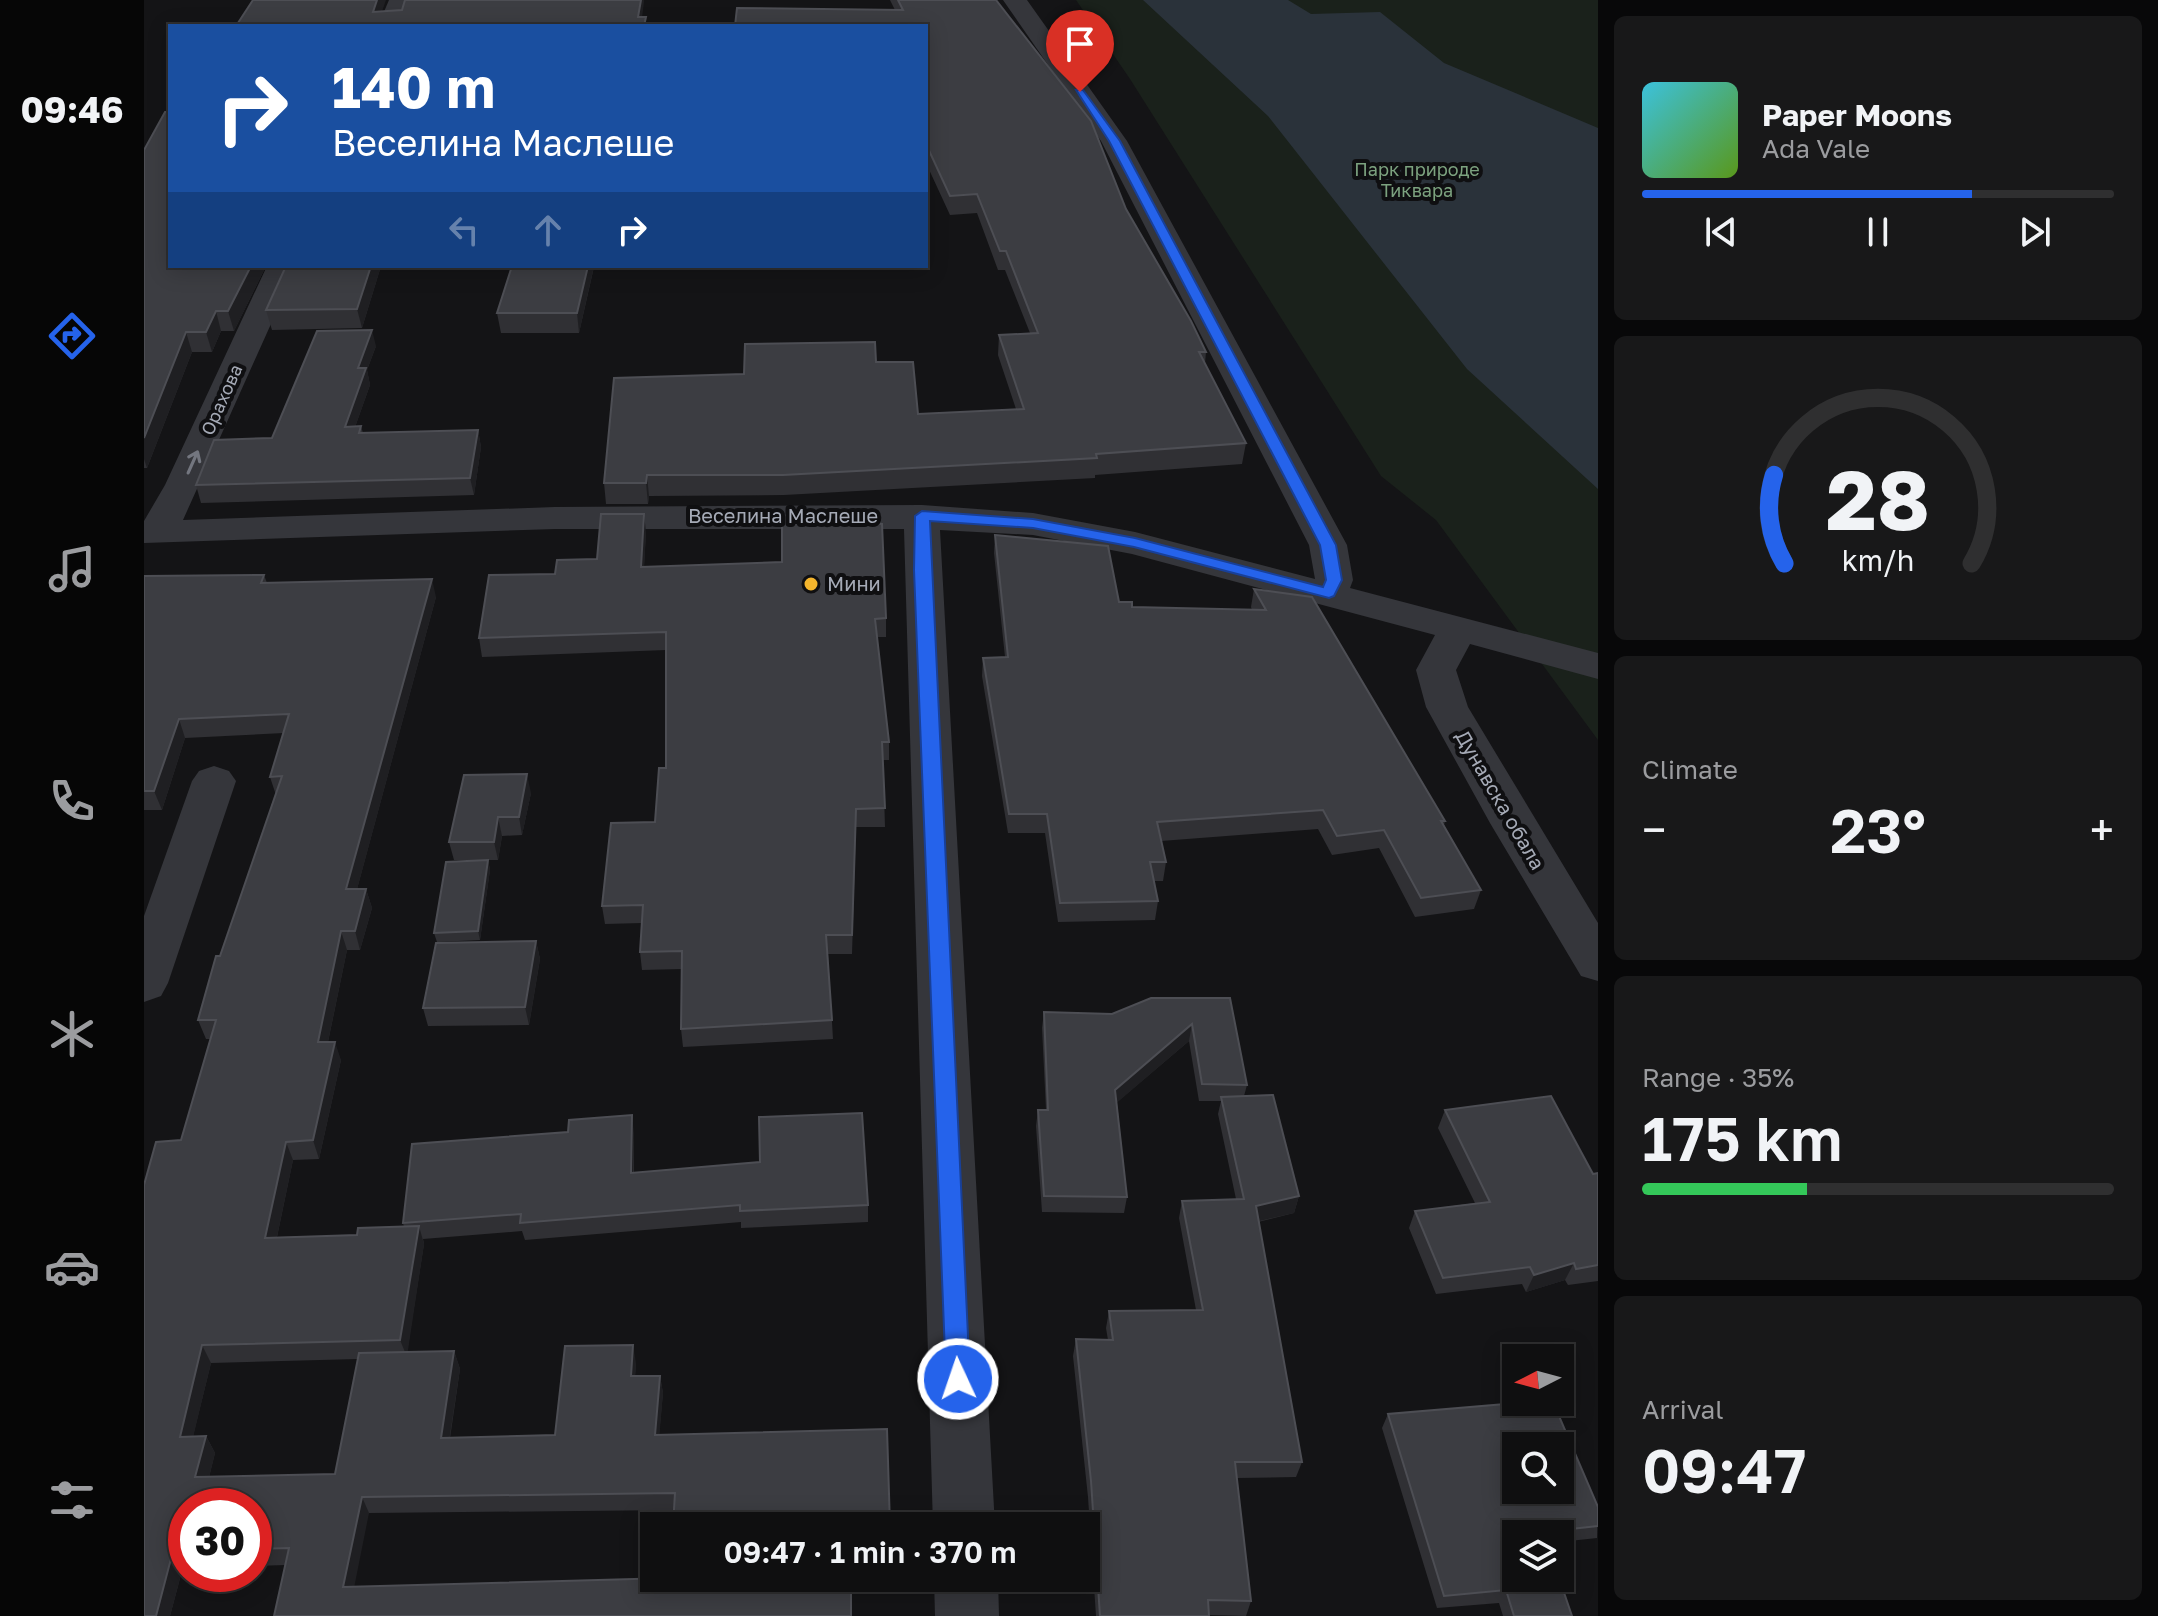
<!DOCTYPE html>
<html lang="en">
<head>
<meta charset="utf-8">
<style>
  body { margin:0; font-family:"Golos Text",sans-serif; background:#181819; color:#f1f3f6; height:100vh; display:flex; flex-direction:column; font-size:30px; white-space:nowrap }
  * { box-sizing:border-box; margin:0 }
  p { font-size:26px; color:#9b9c9f }
  .icon { flex:none; width:44px; height:44px; fill:none; stroke:currentColor; stroke-width:2; stroke-linecap:round; stroke-linejoin:round }
  .map { position:relative; flex:1; overflow:hidden }
  .details { display:flex; flex-direction:column; gap:16px; padding:16px; background:#080809; width:560px }
  .details>* { flex:none }
  .hud { position:absolute; left:24px; top:24px; width:760px; height:244px; border-radius:0px; box-shadow:0 4px 20px #0003,0 0 0 2px #2f2f30; background:#1a4fa0; color:#fff; overflow:hidden }
  .needle { width:52px; rotate:264deg }
  .controls { position:absolute; left:1358px; top:1344px; display:grid; gap:16px }
  .controls a { display:grid; place-items:center; width:72px; height:72px; border-radius:0px; background:#0f0f10; box-shadow:0 4px 20px #0003,0 0 0 2px #2f2f30; font-size:40px }
  .speed { position:absolute; left:24px; top:1488px; display:flex; gap:16px; font-size:40px; font-weight:700; text-align:center }
  .speed>* { display:grid; place-content:center; width:104px; height:104px; border-radius:50%; background:#0f0f10; box-shadow:0 4px 20px #0003,0 0 0 2px #2f2f30; line-height:1 }
  .speed .limit { border:12px solid #d22; background:#fff; color:#111 }
  .pin { position:absolute; display:grid; place-items:center; width:68px; height:68px; color:#fff; margin:-82px -34px; border-radius:50% 50% 50% 0; rotate:-45deg; box-shadow:0 0 8px #0007 }
  .pin .icon { rotate:45deg }
  .me { position:absolute; width:88px; margin:-44px; rotate:357deg; stroke-linejoin:round; filter:drop-shadow(0 0 6px #0008) }
  .turn { display:flex; align-items:center; gap:28px; height:168px; padding:0 32px; font-size:36px }
  .turn .icon { width:104px; height:104px; stroke-width:2.5 }
  .turn b { display:block; font-size:56px; line-height:68px }
  .lanes { display:flex; align-items:center; height:76px; padding:0 32px; background:#0003; justify-content:center; gap:40px; direction:ltr }
  .lanes .off { opacity:.35 }
  .big { font-size:60px; font-weight:600; line-height:1.1 }
  .details .card { flex:1; display:flex; flex-direction:column; justify-content:center; gap:12px; min-width:0; padding:0 28px; border-radius:12px; background:#181819 }
  .details .dial { align-items:center; gap:0 }
  .dial svg { height:208px; overflow:visible; fill:none; stroke:#2f2f30; stroke-width:7; stroke-linecap:round; text-anchor:middle }
  .dial text { fill:#f1f3f6; stroke:none }
  .song { display:flex; align-items:center; gap:24px }
  .cover { width:96px; height:96px; border-radius:12px; background:linear-gradient(135deg,hsl(190 70% 55%),hsl(90 70% 35%)) }
  .played { height:8px; border-radius:4px; background:linear-gradient(90deg,#2563eb 70%,#2f2f30 70%) }
  .keys { display:flex; justify-content:space-around; direction:ltr }
  .heat { display:flex; justify-content:space-between; align-items:center; font-size:44px; direction:ltr }
  .charge { height:12px; border-radius:6px; background:linear-gradient(90deg,#34c759 35%,#2f2f30 0) }
  .trip { position:absolute; left:496px; top:1512px; width:460px; height:80px; border-radius:0px; background:#0f0f10; box-shadow:0 4px 20px #0003,0 0 0 2px #2f2f30; font-weight:600; line-height:80px; text-align:center }
  main { display:flex; flex:1; min-height:0 }
  .tabs { display:flex; flex-direction:column; width:144px; justify-content:space-around; align-items:center; background:#060606; color:#9b9c9f }
  .tabs .icon { width:56px; height:56px }
  .tabs .on { color:#2563eb }
  .tabs b { font-size:36px; color:#f1f3f6 }
  .map>svg:first-child { display:block }
  .green { fill:#1a211b }
  .water { fill:#2a323a }
  .lines { fill:none; stroke-linecap:round; stroke-linejoin:round }
  .minor { fill:#35363b; fill-rule:evenodd }
  .wall { fill:#303034; fill-rule:evenodd }
  .shaded-wall { fill:#1f1f22 }
  .building { fill:#3c3d42; stroke:#4d4e54; stroke-width:2; fill-rule:evenodd }
  .oneway { stroke:#73767f }
  .route { fill:#2563eb; stroke:#184099; stroke-width:2 }
  .poi-dot { fill:#f4b52d; stroke:#0f0f11; stroke-width:3 }
  .labels { text-anchor:middle; stroke-width:8; stroke-linejoin:round; paint-order:stroke }
  .far-park-label { font-size:18px; fill:#7ca27f; stroke:#0f0f11 }
  .far-street-label { font-size:18px; fill:#a5aab6; stroke:#0f0f11 }
  .street-label { font-size:20px; fill:#a5aab6; stroke:#0f0f11 }
  .poi-label { font-size:20px; fill:#a5aab6; stroke:#0f0f11; text-anchor:start }
</style>
</head>
<body>
<main>
<nav class="tabs">
<b>09:46</b>
<svg class="icon on" aria-label="directions" viewBox="0 0 24 24"><path d="M12 3l9 9-9 9-9-9zM9 14v-3h6M13 9l2 2-2 2"/></svg>
<svg class="icon" aria-label="music" viewBox="0 0 24 24"><path d="M9 18V5l10-2v13"/><circle cx="6" cy="18" r="3"/><circle cx="16" cy="16" r="3"/></svg>
<svg class="icon" aria-label="phone" viewBox="0 0 24 24"><path d="M5 4h4l2 5-3 2q2 4 5 5l2-3 5 2v4C11 20 4 13 5 4z"/></svg>
<svg class="icon" aria-label="climate" viewBox="0 0 24 24"><path d="M12 3v18M4 7l16 10M4 17L20 7"/></svg>
<svg class="icon" aria-label="car" viewBox="0 0 24 24"><path d="M5 17H2v-5l4-1 3-4h7l3 4 3 1v5h-3M9 17h6M6 11h13"/><circle cx="7" cy="17" r="2"/><circle cx="17" cy="17" r="2"/></svg>
<svg class="icon" aria-label="filters" viewBox="0 0 24 24"><path d="M4 7h16M4 17h16"/><circle cx="9" cy="7" r="2"/><circle cx="15" cy="17" r="2"/></svg>
</nav>
<div class="map">
<svg width="1454" height="1616" viewBox="0 0 1454 1616">
  <rect width="100%" height="100%" fill="#141416"/>
  <path class="green" d="M 932,0 L 1454,0 L 1454,740 L 1292,520 L 1237,476 L 986,79 Z"/>
  <path class="water" d="M 999,0 L 1144,0 L 1167,14 L 1236,12 L 1300,63 L 1454,128 L 1454,489 L 1323,369 L 1124,116 Z"/>
  <g class="lines">
    <g class="minor">
      <path d="M 245,0 L 269,0 L 258,26 L 234,26 Z"/>
      <path d="M 859,0 L 883,0 L 983,141 L 1203,545 L 1209,580 L 1206,588 L 1454,653 L 1454,679 L 1326,644 L 1312,670 L 1324,707 L 1454,923 L 1454,981 L 1437,976 L 1346,823 L 1282,707 L 1272,670 L 1291,635 L 988,554 L 889,535 L 796,530 L 851,1526 L 789,1526 L 760,529 L 411,529 L 0,543 L 0,521 L 21,485 L 123,266 L 153,266 L 39,520 L 411,507 L 778,505 L 889,513 L 991,532 L 1171,579 L 1165,545 L 957,141 Z"/>
      <path d="M 70,766 L 85,771 L 92,781 L 24,983 L 17,996 L 0,1002 L 0,916 L 48,781 L 55,771 Z"/>
      <path d="M 790,1578 L 854,1578 L 855,1616 L 791,1616 Z"/>
    </g>
  </g>
  <g class="wall">
    <path d="M 746,0 L 852,0 L 982,209 L 1062,352 L 1061,363 L 1102,443 L 1098,464 L 951,475 L 951,478 L 640,495 L 505,496 L 504,504 L 462,504 L 460,483 L 600,374 L 732,362 L 774,414 L 872,409 L 854,355 L 855,335 L 886,333 L 861,270 L 854,270 L 833,213 L 806,215 L 782,163 L 782,26 L 751,10 Z"/>
    <path d="M 0,150 L 26,266 L 122,266 L 90,331 L 77,331 L 68,352 L 48,352 L 3,468 L 0,468 Z"/>
    <path d="M 237,266 L 218,328 L 128,330 L 122,310 Z"/>
    <path d="M 368,266 L 730,266 L 730,267 L 450,267 L 435,333 L 357,333 L 353,313 Z"/>
    <path d="M 232,346 L 223,370 L 226,385 L 211,427 L 217,426 L 219,433 L 334,430 L 337,447 L 330,495 L 57,503 L 52,485 L 128,438 Z"/>
    <path d="M 502,532 L 500,567 L 742,618 L 742,637 L 733,637 L 745,742 L 745,760 L 739,760 L 741,827 L 712,827 L 708,954 L 684,954 L 689,1039 L 539,1047 L 537,1029 L 538,969 L 498,970 L 496,952 L 498,923 L 461,924 L 458,906 L 511,822 L 522,768 L 522,650 L 338,657 L 335,638 L 411,574 L 453,559 Z"/>
    <path d="M 851,535 L 975,602 L 988,607 L 1108,610 L 1107,607 L 1110,589 L 1301,821 L 1300,825 L 1337,890 L 1330,909 L 1271,917 L 1235,848 L 1188,855 L 1174,829 L 1017,841 L 1022,862 L 1019,881 L 1010,881 L 1014,901 L 1011,920 L 914,922 L 901,833 L 864,833 L 838,676 L 839,658 L 861,657 L 850,553 Z"/>
    <path d="M 120,575 L 123,583 L 292,597 L 213,889 L 222,889 L 228,908 L 216,950 L 203,950 L 184,1042 L 197,1060 L 175,1159 L 149,1160 L 133,1237 L 213,1235 L 260,1227 L 259,1223 L 490,1133 L 490,1172 L 724,1205 L 724,1222 L 597,1228 L 597,1222 L 381,1240 L 378,1231 L 279,1239 L 280,1244 L 263,1352 L 310,1351 L 316,1369 L 306,1438 L 411,1435 L 492,1363 L 491,1376 L 516,1376 L 519,1393 L 515,1435 L 743,1429 L 530,1510 L 225,1513 L 130,1616 L 142,1565 L 110,1566 L 110,1506 L 42,1506 L 42,1567 L 39,1567 L 26,1616 L 0,1616 L 37,1140 L 66,1039 L 62,1039 L 54,1020 L 132,795 L 126,777 L 140,733 L 41,738 L 18,810 L 0,810 L 0,576 ZM 214,1359 L 191,1474 L 65,1477 L 71,1453 L 62,1436 L 49,1436 L 67,1363 Z"/>
    <path d="M 387,793 L 378,835 L 358,836 L 354,860 L 344,860 L 346,870 L 336,940 L 293,942 L 290,933 L 342,860 L 310,860 L 305,842 Z"/>
    <path d="M 392,941 L 396,959 L 385,1025 L 284,1026 L 279,1008 Z"/>
    <path d="M 1086,998 L 1103,1085 L 1100,1096 L 1155,1196 L 1150,1213 L 1114,1222 L 1158,1462 L 1152,1477 L 1093,1478 L 1107,1601 L 1102,1616 L 1065,1615 L 1065,1616 L 952,1616 L 944,1497 L 929,1356 L 932,1339 L 964,1340 L 962,1328 L 965,1311 L 1052,1310 L 1035,1218 L 1038,1201 L 1092,1199 L 1074,1114 L 1077,1101 L 1055,1101 L 1045,1041 L 973,1102 L 983,1197 L 980,1213 L 898,1212 L 892,1126 L 894,1110 L 902,1110 L 898,1028 L 900,1012 L 968,1014 Z"/>
    <path d="M 1301,1110 L 1449,1174 L 1454,1173 L 1454,1281 L 1424,1285 L 1421,1280 L 1382,1292 L 1378,1284 L 1292,1294 L 1265,1228 L 1271,1211 L 1331,1203 L 1294,1128 Z"/>
    <path d="M 1244,1414 L 1454,1507 L 1453,1538 L 1416,1542 L 1416,1534 L 1372,1534 L 1428,1616 L 1359,1616 L 1355,1603 L 1293,1608 L 1238,1428 Z"/>
  </g>
  <g class="shaded-wall">
    <path d="M 233,0 L 242,0 L 233,26 L 229,12 Z"/>
    <path d="M 497,0 L 500,0 L 500,2 L 497,26 L 494,17 Z"/>
    <path d="M 107,266 L 122,266 L 90,331 L 84,311 Z"/>
    <path d="M 227,266 L 237,266 L 218,328 L 213,309 Z"/>
    <path d="M 444,266 L 450,266 L 435,333 L 433,313 Z"/>
    <path d="M 72,311 L 77,331 L 68,352 L 62,332 Z"/>
    <path d="M 228,330 L 232,346 L 223,370 L 226,385 L 205,444 L 201,427 L 214,368 Z"/>
    <path d="M 42,332 L 48,352 L 3,468 L 0,459 L 0,438 Z"/>
    <path d="M 334,430 L 337,447 L 330,495 L 326,478 Z"/>
    <path d="M 503,475 L 505,496 L 504,504 L 502,483 Z"/>
    <path d="M 500,514 L 502,532 L 499,585 L 497,567 Z"/>
    <path d="M 288,579 L 292,597 L 208,908 L 202,889 Z"/>
    <path d="M 35,719 L 41,738 L 18,810 L 10,791 Z"/>
    <path d="M 383,774 L 387,793 L 378,835 L 375,817 Z"/>
    <path d="M 354,817 L 358,836 L 354,860 L 350,842 Z"/>
    <path d="M 344,860 L 346,870 L 336,940 L 334,931 Z"/>
    <path d="M 222,889 L 228,908 L 216,950 L 211,931 Z"/>
    <path d="M 197,931 L 203,950 L 180,1061 L 174,1042 Z"/>
    <path d="M 392,941 L 396,959 L 385,1025 L 381,1007 Z"/>
    <path d="M 1048,1024 L 1045,1041 L 969,1106 L 971,1090 Z"/>
    <path d="M 191,1042 L 197,1060 L 175,1159 L 169,1140 Z"/>
    <path d="M 488,1115 L 490,1133 L 489,1190 L 487,1173 Z"/>
    <path d="M 142,1142 L 149,1160 L 129,1256 L 121,1238 Z"/>
    <path d="M 1155,1196 L 1150,1213 L 1107,1223 L 1112,1206 Z"/>
    <path d="M 275,1226 L 280,1244 L 263,1357 L 256,1340 Z"/>
    <path d="M 1430,1263 L 1421,1280 L 1382,1292 L 1390,1275 Z"/>
    <path d="M 58,1345 L 67,1363 L 45,1454 L 36,1437 Z"/>
    <path d="M 489,1345 L 492,1363 L 490,1394 L 487,1376 Z"/>
    <path d="M 310,1351 L 316,1369 L 303,1455 L 297,1438 Z"/>
    <path d="M 516,1376 L 519,1393 L 514,1452 L 511,1435 Z"/>
    <path d="M 62,1436 L 71,1453 L 61,1494 L 51,1477 Z"/>
    <path d="M 218,1497 L 225,1513 L 207,1603 L 199,1587 Z"/>
    <path d="M 29,1551 L 39,1567 L 26,1616 L 12,1616 Z"/>
  </g>
  <g class="building">
    <path d="M 109,0 L 233,0 L 229,12 L 258,10 L 261,0 L 497,0 L 494,17 L 502,17 L 500,26 L 92,26 Z"/>
    <path d="M 754,0 L 852,0 L 947,121 L 982,209 L 1047,321 L 1062,352 L 1055,352 L 1102,443 L 952,454 L 953,458 L 639,475 L 503,475 L 502,483 L 460,483 L 470,378 L 600,374 L 601,344 L 731,342 L 732,362 L 769,362 L 774,414 L 880,409 L 855,335 L 894,333 L 862,251 L 856,251 L 833,194 L 806,196 L 782,144 L 782,26 L 591,26 L 593,8 L 759,10 Z"/>
    <path d="M 21,112 L 26,112 L 26,266 L 107,266 L 84,311 L 72,311 L 62,332 L 42,332 L 0,438 L 0,150 Z"/>
    <path d="M 142,266 L 227,266 L 213,309 L 122,310 Z"/>
    <path d="M 368,266 L 444,266 L 433,313 L 353,313 Z"/>
    <path d="M 228,330 L 214,368 L 222,368 L 201,427 L 217,426 L 215,433 L 334,430 L 326,478 L 52,485 L 70,440 L 128,438 L 173,331 Z"/>
    <path d="M 457,514 L 500,514 L 497,567 L 638,562 L 638,515 L 738,524 L 742,618 L 731,619 L 745,742 L 738,742 L 741,808 L 712,809 L 708,935 L 682,935 L 688,1020 L 537,1029 L 538,951 L 496,952 L 499,905 L 458,906 L 467,823 L 511,822 L 515,768 L 522,768 L 522,632 L 335,638 L 345,575 L 411,574 L 413,560 L 453,559 Z"/>
    <path d="M 851,535 L 964,546 L 975,602 L 988,602 L 988,607 L 1122,610 L 1110,589 L 1168,597 L 1301,821 L 1297,821 L 1337,890 L 1277,898 L 1240,830 L 1193,836 L 1179,810 L 1013,822 L 1022,862 L 1006,862 L 1014,901 L 916,903 L 903,814 L 865,814 L 839,658 L 864,657 Z"/>
    <path d="M 120,575 L 117,583 L 288,579 L 202,889 L 222,889 L 211,931 L 197,931 L 174,1042 L 191,1042 L 169,1140 L 142,1142 L 121,1238 L 213,1235 L 214,1228 L 275,1226 L 256,1340 L 58,1345 L 36,1437 L 62,1436 L 51,1477 L 191,1474 L 215,1353 L 310,1351 L 297,1438 L 411,1435 L 421,1346 L 489,1345 L 487,1376 L 516,1376 L 511,1435 L 743,1429 L 746,1526 L 529,1526 L 531,1493 L 218,1497 L 199,1587 L 526,1578 L 707,1578 L 707,1616 L 130,1616 L 145,1548 L 110,1549 L 110,1506 L 42,1506 L 42,1551 L 29,1551 L 12,1616 L 0,1616 L 0,1185 L 12,1142 L 37,1140 L 72,1020 L 54,1020 L 72,956 L 76,956 L 138,776 L 126,777 L 145,714 L 35,719 L 10,791 L 0,791 L 0,576 Z"/>
    <path d="M 383,774 L 375,817 L 354,817 L 350,842 L 305,842 L 320,775 Z"/>
    <path d="M 344,860 L 334,931 L 290,933 L 302,862 Z"/>
    <path d="M 392,941 L 381,1007 L 279,1008 L 292,943 Z"/>
    <path d="M 1007,998 L 1086,998 L 1103,1085 L 1058,1084 L 1048,1024 L 971,1090 L 983,1197 L 900,1196 L 894,1110 L 904,1110 L 900,1012 L 968,1014 Z"/>
    <path d="M 1129,1095 L 1155,1196 L 1112,1206 L 1158,1462 L 1091,1462 L 1107,1601 L 1064,1600 L 1065,1616 L 956,1616 L 947,1481 L 932,1339 L 969,1340 L 965,1311 L 1059,1310 L 1038,1201 L 1100,1199 L 1077,1097 Z"/>
    <path d="M 1407,1096 L 1449,1174 L 1454,1173 L 1454,1265 L 1432,1269 L 1430,1263 L 1390,1275 L 1386,1267 L 1299,1278 L 1271,1211 L 1346,1202 L 1301,1110 Z"/>
    <path d="M 718,1113 L 724,1205 L 596,1211 L 596,1205 L 376,1223 L 377,1214 L 259,1223 L 268,1144 L 424,1132 L 425,1120 L 488,1115 L 487,1173 L 616,1162 L 615,1117 Z"/>
    <path d="M 1384,1402 L 1409,1402 L 1454,1507 L 1454,1526 L 1400,1532 L 1400,1534 L 1372,1534 L 1372,1578 L 1415,1578 L 1428,1616 L 1370,1616 L 1362,1590 L 1300,1596 L 1244,1414 ZM 1372,1446 L 1416,1446 L 1416,1490 L 1372,1490 Z"/>
  </g>
  <defs><path id="oneway-shaft" d="M-6 0H5M1.5-3L5.5 0L1.5 3" fill="none" stroke-width="1.6" stroke-linecap="round" stroke-linejoin="round" transform="scale(2)"/></defs>
  <use class="oneway" href="#oneway-shaft" transform="translate(49 462) rotate(-66)"/>
  <path class="route" d="M 932,90 L 939,90 L 976,141 L 1192,545 L 1198,580 L 1190,596 L 1185,598 L 990,547 L 889,528 L 786,521 L 826,1379 L 822,1387 L 814,1390 L 805,1387 L 802,1379 L 770,570 L 771,516 L 778,511 L 889,519 L 991,538 L 1179,587 L 1182,580 L 1176,545 L 965,141 Z"/>
  <circle class="poi-dot" cx="667" cy="584" r="8"/>
  <g class="labels">
    <g class="far-park-label">
      <text x="1273" y="176">Парк природе<tspan x="1273" dy="21">Тиквара</tspan></text>
    </g>
    <g class="far-street-label">
      <text transform="translate(78 400) rotate(-66)" y="6">Орахова</text>
    </g>
    <g class="street-label">
      <text x="639" y="523">Веселина Маслеше</text>
      <text transform="translate(1356 800) rotate(60)" y="7">Дунавска обала</text>
    </g>
    <g class="poi-label">
      <text x="683" y="591">Мини</text>
    </g>
  </g>
</svg>
<div class="controls">
<a><svg class="needle" viewBox="-14 -14 28 28"><path d="M0-13l5 13h-10z" fill="#e53935"/><path d="M0 13l5-13h-10z" fill="#9b9c9f"/></svg></a>
<a><svg class="icon" aria-label="search" viewBox="0 0 24 24"><circle cx="10" cy="10" r="6"/><path d="M15 15l6 6"/></svg></a>
<a><svg class="icon" aria-label="layers" viewBox="0 0 24 24"><path d="M12 4l9 5-9 5-9-5zM3 14l9 5 9-5"/></svg></a>
</div>
<div class="speed"><div class="limit">30</div></div>
<div class="pin" style="left:936px;top:92px;background:#d93025"><svg class="icon" aria-label="arrive" viewBox="0 0 24 24"><path d="M6 21V4h12l-3 4 3 4H6"/></svg></div>
<svg class="me" style="left:814px;top:1379px" viewBox="-20 -20 40 40"><circle r="17" fill="#2563eb" stroke="#fff" stroke-width="3"/><path d="M0-11L8 9 0 5-8 9z" fill="#fff"/></svg>
<div class="trip">09:47 · 1 min · 370 m</div>
<div class="hud">
<div class="turn"><svg class="icon" aria-label="right" viewBox="0 0 24 24"><path d="M7 20v-9h11M14 6l5 5-5 5"/></svg><div><b>140 m</b>Веселина Маслеше</div></div>
<div class="lanes"><svg class="icon off" aria-label="left" viewBox="0 0 24 24"><path d="M17 20v-9H6M10 6l-5 5 5 5"/></svg><svg class="icon off" aria-label="ahead" viewBox="0 0 24 24"><path d="M12 20V5M6 11l6-6 6 6"/></svg><svg class="icon" aria-label="right" viewBox="0 0 24 24"><path d="M7 20v-9h11M14 6l5 5-5 5"/></svg></div>
</div>
</div>
<section class="details">
<div class="card">
<div class="song"><i class="cover"></i><div><b>Paper Moons</b><p>Ada Vale</p></div></div>
<div class="played"></div>
<div class="keys"><svg class="icon" aria-label="previous" viewBox="0 0 24 24"><path d="M18 5L8 12l10 7zM5 5v14"/></svg><svg class="icon" aria-label="pause" viewBox="0 0 24 24"><path d="M8 5v14M16 5v14"/></svg><svg class="icon" aria-label="next" viewBox="0 0 24 24"><path d="M6 5l10 7-10 7zM19 5v14"/></svg></div>
</div>
<div class="card dial"><svg viewBox="0 0 100 80">
<path d="M14 69A42 42 0 1 1 86 69"/>
<path d="M14 69A42 42 0 0 1 10 35" stroke="#2563eb"/>
<text x="50" y="56" font-size="32" font-weight="700">28</text>
<text x="50" y="72" font-size="11">km/h</text>
</svg></div>
<div class="card"><p>Climate</p>
<div class="heat"><a>−</a><b class="big">23°</b><a>+</a></div>
</div>
<div class="card"><p>Range · 35%</p><b class="big">175 km</b><div class="charge"></div></div>
<div class="card"><p>Arrival</p><b class="big">09:47</b></div>
</section>
</main>
</body>
</html>
